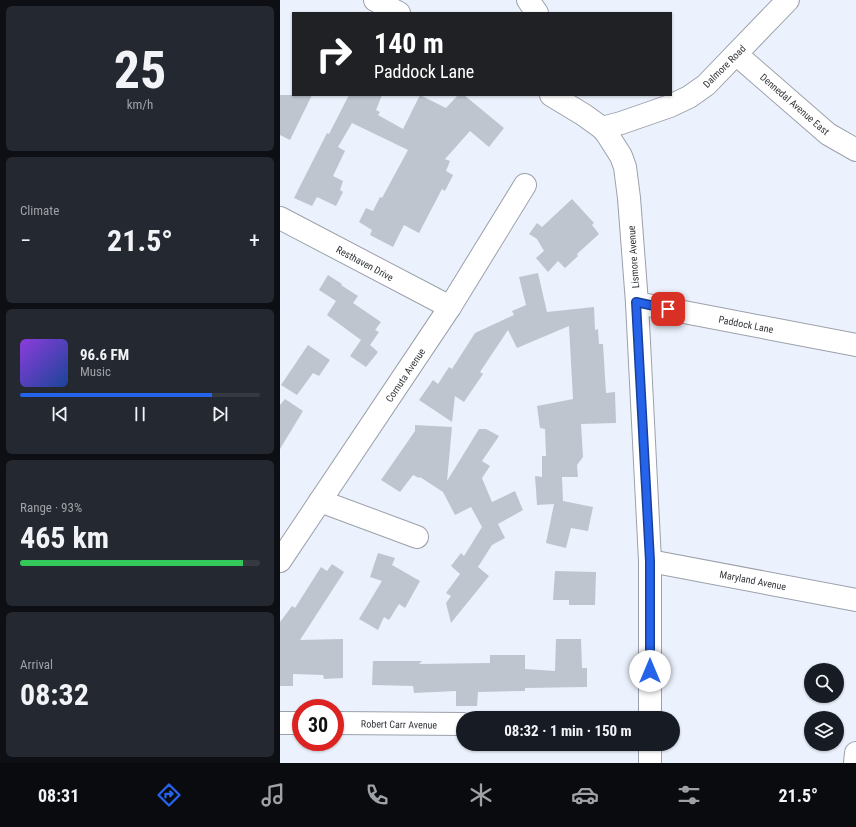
<!DOCTYPE html>
<html lang="en">
<head>
<meta charset="utf-8">
<style>
  body { margin:0; font-family:"Roboto Condensed",sans-serif; background:#242831; color:#f1f3f6; height:100vh; display:flex; flex-direction:column; font-size:15px; white-space:nowrap }
  * { box-sizing:border-box; margin:0 }
  p { font-size:13px; color:#9ea1a6 }
  .icon { flex:none; width:22px; height:22px; fill:none; stroke:currentColor; stroke-width:2; stroke-linecap:round; stroke-linejoin:round }
  .map { position:relative; flex:1; overflow:hidden }
  .drawer { display:flex; flex-direction:column; gap:6px; padding:6px; background:#0d0f14; width:280px }
  .drawer>* { flex:none }
  .banner { position:absolute; left:12px; top:12px; width:380px; height:84px; border-radius:0px; box-shadow:0 1px 3px #0004; background:#202124; color:#fff; overflow:hidden }
  .tools { position:absolute; left:524px; top:663px; display:grid; gap:8px }
  .tools a { display:grid; place-items:center; width:40px; height:40px; border-radius:50%; background:#171b24; box-shadow:0 1px 3px #0004; font-size:20px }
  .speed { position:absolute; left:12px; top:699px; display:flex; gap:8px; font-size:20px; font-weight:700; text-align:center }
  .speed>* { display:grid; place-content:center; width:52px; height:52px; border-radius:50%; background:#171b24; box-shadow:0 1px 3px #0004; line-height:1 }
  .speed .limit { border:6px solid #d22; background:#fff; color:#111 }
  .pin { position:absolute; display:grid; place-items:center; width:34px; height:34px; color:#fff; margin:-17px; border-radius:8px; box-shadow:0 2px 6px #0006 }
  .me { position:absolute; width:44px; margin:-22px; rotate:0deg; stroke-linejoin:round; filter:drop-shadow(0 0 3px #0008) }
  .turn { display:flex; align-items:center; gap:14px; height:84px; padding:0 16px; font-size:18px }
  .turn .icon { width:52px; height:52px; stroke-width:2.5 }
  .turn b { display:block; font-size:28px; line-height:34px }
  .big { font-size:30px; font-weight:700; line-height:1.1 }
  .drawer .card { flex:1; display:flex; flex-direction:column; justify-content:center; gap:6px; min-width:0; padding:0 14px; border-radius:6px; background:#242831 }
  .drawer .dial { align-items:center; gap:0 }
  .dial b { font-size:52px; line-height:1 }
  .song { display:flex; align-items:center; gap:12px }
  .cover { width:48px; height:48px; border-radius:6px; background:linear-gradient(135deg,hsl(270 70% 55%),hsl(220 70% 35%)) }
  .played { height:4px; border-radius:2px; background:linear-gradient(90deg,#2563eb 80%,#363941 80%) }
  .keys { display:flex; justify-content:space-around; direction:ltr }
  .heat { display:flex; justify-content:space-between; align-items:center; font-size:22px; direction:ltr }
  .charge { height:6px; border-radius:3px; background:linear-gradient(90deg,#34c759 93%,#363941 0) }
  .trip { position:absolute; left:176px; top:711px; width:224px; height:40px; border-radius:20px; background:#171b24; box-shadow:0 1px 3px #0004; font-weight:700; line-height:40px; text-align:center }
  .menu { display:flex; height:64px; justify-content:space-around; align-items:center; background:#090b0e; color:#9ea1a6 }
  .menu .icon { width:28px; height:28px }
  .menu .current { color:#2563eb }
  .menu b { font-size:18px; color:#f1f3f6 }
  main { display:flex; flex:1; min-height:0 }
  .map>svg:first-child { display:block }
  .building { fill:#bfc5cf }
  .lines { fill:none; stroke-linecap:round; stroke-linejoin:round }
  .minor-casing { stroke:#9ba0aa; stroke-width:24 }
  .minor { stroke:#fff; stroke-width:22 }
  .route-casing { stroke:#184099; stroke-width:10 }
  .route { stroke:#2563eb; stroke-width:7 }
  .labels { text-anchor:middle; stroke-width:3.5; stroke-linejoin:round; paint-order:stroke }
  .street-label { font-size:10px; fill:#33363a; stroke:#fff }
</style>
</head>
<body>
<main>
<section class="drawer">
<div class="card dial"><b>25</b><p>km/h</p></div>
<div class="card"><p>Climate</p>
<div class="heat"><a>−</a><b class="big">21.5°</b><a>+</a></div>
</div>
<div class="card">
<div class="song"><i class="cover"></i><div><b>96.6 FM</b><p>Music</p></div></div>
<div class="played"></div>
<div class="keys"><svg class="icon" aria-label="previous" viewBox="0 0 24 24"><path d="M18 5L8 12l10 7zM5 5v14"/></svg><svg class="icon" aria-label="pause" viewBox="0 0 24 24"><path d="M8 5v14M16 5v14"/></svg><svg class="icon" aria-label="next" viewBox="0 0 24 24"><path d="M6 5l10 7-10 7zM19 5v14"/></svg></div>
</div>
<div class="card"><p>Range · 93%</p><b class="big">465 km</b><div class="charge"></div></div>
<div class="card"><p>Arrival</p><b class="big">08:32</b></div>
</section>
<div class="map">
<svg width="576" height="763" viewBox="0 0 576 763">
  <rect width="100%" height="100%" fill="#ecf2fd"/>
  <g class="building">
    <path d="M 0,95 L 32,95 L 10,140 L 0,135 Z"/>
    <path d="M 69,95 L 102,95 L 96,110 L 100,112 L 98,115 L 123,129 L 140,95 L 166,108 L 178,95 L 184,95 L 224,128 L 209,147 L 190,131 L 165,159 L 170,161 L 166,171 L 173,175 L 165,191 L 162,189 L 139,233 L 124,225 L 113,247 L 90,235 L 92,230 L 79,222 L 86,208 L 93,211 L 100,197 L 102,198 L 128,150 L 72,123 L 58,147 L 65,151 L 53,176 L 63,181 L 60,190 L 63,192 L 56,206 L 37,197 L 32,206 L 14,198 L 47,133 L 49,134 Z"/>
    <path d="M 292,199 L 314,223 L 312,225 L 319,234 L 297,254 L 298,256 L 285,268 L 278,261 L 268,272 L 256,258 L 264,251 L 257,239 L 249,234 L 257,223 L 262,227 Z"/>
    <path d="M 258,273 L 267,312 L 314,307 L 315,330 L 318,329 L 319,344 L 323,344 L 326,393 L 335,392 L 336,423 L 301,424 L 303,457 L 297,465 L 298,477 L 282,477 L 283,501 L 313,507 L 308,531 L 291,528 L 286,548 L 266,543 L 274,504 L 257,505 L 255,476 L 262,477 L 262,456 L 266,456 L 265,429 L 260,428 L 257,406 L 293,399 L 289,326 L 237,348 L 228,330 L 200,372 L 203,374 L 184,402 L 175,396 L 172,422 L 139,400 L 153,380 L 158,384 L 169,367 L 172,369 L 195,333 L 234,315 L 232,311 L 246,305 L 239,277 Z"/>
    <path d="M 48,275 L 62,284 L 61,285 L 78,296 L 73,303 L 101,322 L 95,330 L 99,332 L 90,345 L 98,352 L 86,367 L 70,356 L 81,340 L 47,315 L 56,301 L 39,290 Z"/>
    <path d="M 28,345 L 50,360 L 39,376 L 33,373 L 17,395 L 1,385 Z"/>
    <path d="M 5,399 L 23,411 L 0,449 L 0,405 Z"/>
    <path d="M 135,425 L 172,427 L 167,481 L 199,429 L 206,429 L 219,436 L 202,461 L 210,466 L 202,478 L 212,502 L 235,491 L 243,510 L 218,524 L 225,538 L 212,545 L 198,567 L 209,576 L 171,623 L 166,603 L 171,596 L 166,593 L 180,574 L 171,566 L 181,553 L 184,556 L 202,527 L 191,507 L 175,515 L 163,492 L 140,477 L 139,478 L 133,475 L 120,492 L 101,480 L 135,431 Z"/>
    <path d="M 98,553 L 115,558 L 112,565 L 140,581 L 125,608 L 119,604 L 109,620 L 104,617 L 98,630 L 79,619 L 102,581 L 90,577 Z"/>
    <path d="M 52,564 L 64,572 L 20,640 L 63,639 L 63,678 L 44,679 L 43,675 L 13,674 L 13,686 L 0,686 L 0,622 L 12,606 L 15,608 L 41,567 L 47,571 Z"/>
    <path d="M 275,571 L 316,572 L 315,605 L 289,605 L 289,600 L 273,600 Z"/>
    <path d="M 276,639 L 301,639 L 302,668 L 307,668 L 307,687 L 245,688 L 245,691 L 198,692 L 197,706 L 176,706 L 176,691 L 134,693 L 133,686 L 92,685 L 93,661 L 142,661 L 139,664 L 210,663 L 210,655 L 245,655 L 245,669 L 275,671 Z"/>
  </g>
  <g class="lines">
    <defs>
      <g id="minor">
        <path d="M 95,0 L 119,13"/>
        <path d="M 248,0 L 257,13"/>
        <path d="M 456,54 L 548,134 L 576,150"/>
        <path d="M 271,95 L 304,115 L 322,128 L 327,134 L 341,156 L 345,167 L 349,198 L 357,303 L 370,561 L 370,718"/>
        <path d="M 322,128 L 341,123 L 390,106 L 409,97 L 426,85 L 508,0"/>
        <path d="M 0,218 L 170,307"/>
        <path d="M 357,303 L 576,345"/>
        <path d="M 40,501 L 137,537"/>
        <path d="M 0,561 L 170,307 L 245,185"/>
        <path d="M 370,561 L 576,600"/>
        <path d="M 0,723 L 21,723"/>
        <path d="M 55,723 L 183,724"/>
        <path d="M 370,763 L 370,744"/>
        <path d="M 575,763 L 576,753"/>
      </g>
    </defs>
    <use href="#minor" class="minor-casing"/>
    <use href="#minor" class="minor"/>
  </g>
  <g class="lines">
    <defs>
      <path id="route" d="M 370,671 L 370,561 L 356,302 L 388,309"/>
    </defs>
    <use href="#route" class="route-casing"/>
    <use href="#route" class="route"/>
  </g>
  <g class="labels">
    <g class="street-label">
      <text transform="translate(444 66) rotate(-45)" y="4">Dalmore Road</text>
      <text transform="translate(515 104) rotate(41)" y="4">Dennedal Avenue East</text>
      <text transform="translate(353 257) rotate(-94)" y="4">Lismore Avenue</text>
      <text transform="translate(85 263) rotate(28)" y="4">Resthaven Drive</text>
      <text transform="translate(466 324) rotate(11)" y="4">Paddock Lane</text>
      <text transform="translate(125 375) rotate(-56)" y="4">Cornuta Avenue</text>
      <text transform="translate(473 580) rotate(11)" y="4">Maryland Avenue</text>
      <text transform="translate(119 724) rotate(1)" y="4">Robert Carr Avenue</text>
    </g>
  </g>
</svg>
<div class="tools">
<a><svg class="icon" aria-label="search" viewBox="0 0 24 24"><circle cx="10" cy="10" r="6"/><path d="M15 15l6 6"/></svg></a>
<a><svg class="icon" aria-label="layers" viewBox="0 0 24 24"><path d="M12 4l9 5-9 5-9-5zM3 14l9 5 9-5"/></svg></a>
</div>
<div class="speed"><div class="limit">30</div></div>
<div class="pin" style="left:388px;top:309px;background:#d93025"><svg class="icon" aria-label="arrive" viewBox="0 0 24 24"><path d="M6 21V4h12l-3 4 3 4H6"/></svg></div>
<svg class="me" style="left:370px;top:671px" viewBox="-20 -20 40 40"><circle r="19" fill="#fff"/><path d="M0-13L10 11 0 6-10 11z" fill="#2563eb"/></svg>
<div class="trip">08:32 · 1 min · 150 m</div>
<div class="banner">
<div class="turn"><svg class="icon" aria-label="right" viewBox="0 0 24 24"><path d="M7 20v-9h11M14 6l5 5-5 5"/></svg><div><b>140 m</b>Paddock Lane</div></div>
</div>
</div>
</main>
<nav class="menu">
<b>08:31</b>
<svg class="icon current" aria-label="directions" viewBox="0 0 24 24"><path d="M12 3l9 9-9 9-9-9zM9 14v-3h6M13 9l2 2-2 2"/></svg>
<svg class="icon" aria-label="music" viewBox="0 0 24 24"><path d="M9 18V5l10-2v13"/><circle cx="6" cy="18" r="3"/><circle cx="16" cy="16" r="3"/></svg>
<svg class="icon" aria-label="phone" viewBox="0 0 24 24"><path d="M5 4h4l2 5-3 2q2 4 5 5l2-3 5 2v4C11 20 4 13 5 4z"/></svg>
<svg class="icon" aria-label="climate" viewBox="0 0 24 24"><path d="M12 3v18M4 7l16 10M4 17L20 7"/></svg>
<svg class="icon" aria-label="car" viewBox="0 0 24 24"><path d="M5 17H2v-5l4-1 3-4h7l3 4 3 1v5h-3M9 17h6M6 11h13"/><circle cx="7" cy="17" r="2"/><circle cx="17" cy="17" r="2"/></svg>
<svg class="icon" aria-label="filters" viewBox="0 0 24 24"><path d="M4 7h16M4 17h16"/><circle cx="9" cy="7" r="2"/><circle cx="15" cy="17" r="2"/></svg>
<b>21.5°</b>
</nav>
</body>
</html>
